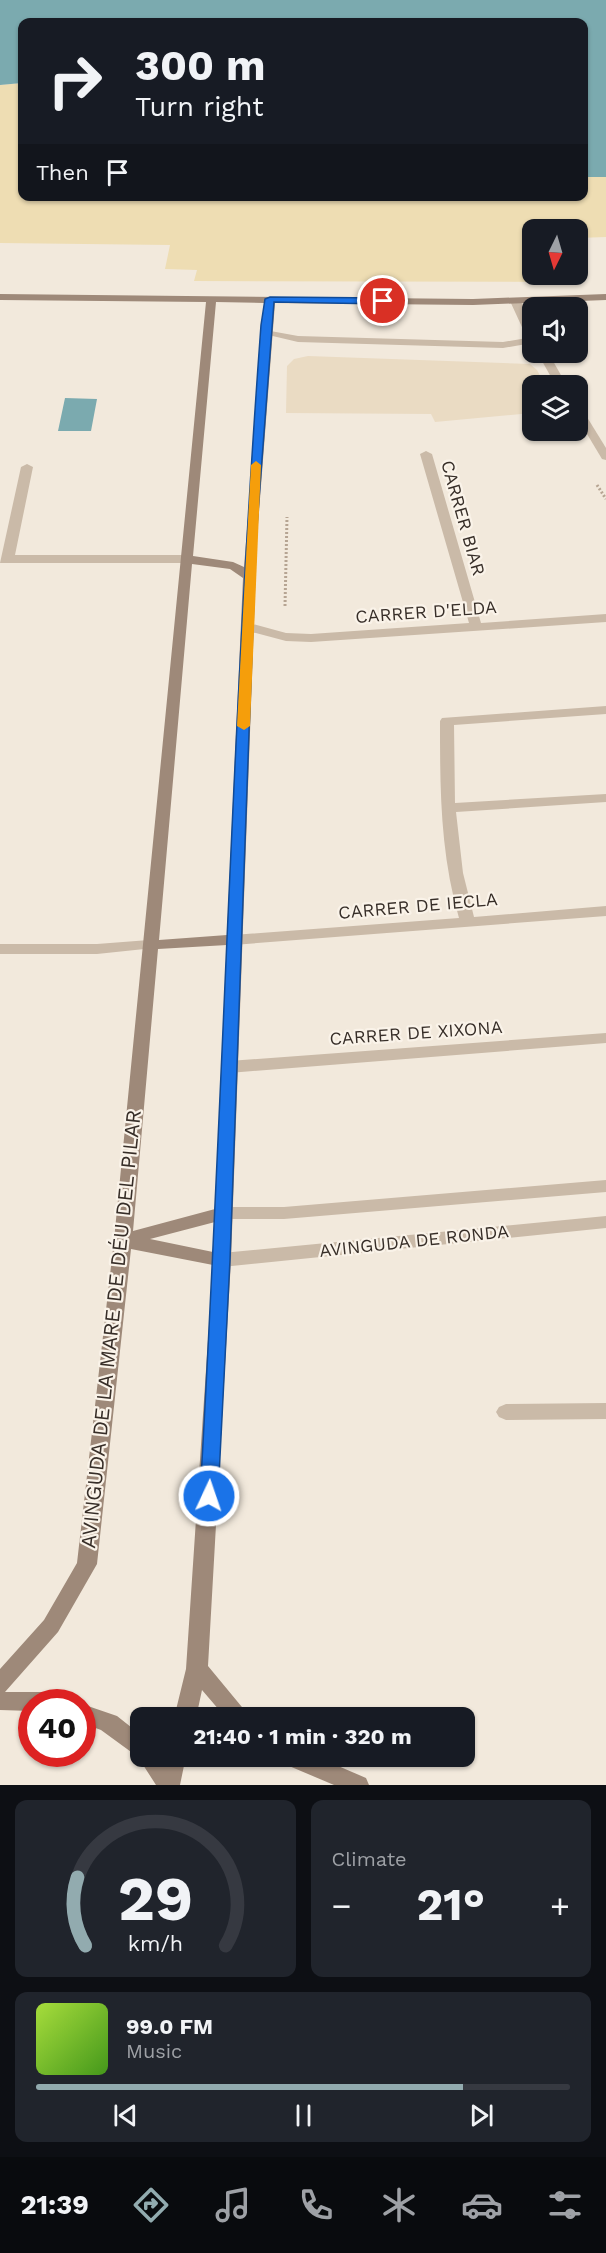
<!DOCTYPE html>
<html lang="en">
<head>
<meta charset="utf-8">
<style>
  body { margin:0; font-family:"Work Sans",sans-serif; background:#20242c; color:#f1f3f6; height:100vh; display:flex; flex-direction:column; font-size:22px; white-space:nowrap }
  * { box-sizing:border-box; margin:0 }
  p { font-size:20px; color:#9ea1a6 }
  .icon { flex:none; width:33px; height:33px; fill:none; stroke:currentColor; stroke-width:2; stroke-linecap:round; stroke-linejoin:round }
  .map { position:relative; height:1785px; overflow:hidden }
  .details { display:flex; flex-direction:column; gap:15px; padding:15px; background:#0d0f14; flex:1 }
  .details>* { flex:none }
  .hud { position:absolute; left:18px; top:18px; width:570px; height:183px; border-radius:12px; box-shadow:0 2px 4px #0004; background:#171b24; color:#f1f3f6; overflow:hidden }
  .needle { width:39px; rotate:185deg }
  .tools { position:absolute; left:522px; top:219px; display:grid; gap:12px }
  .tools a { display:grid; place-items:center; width:66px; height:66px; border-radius:12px; background:#171b24; box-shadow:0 2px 4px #0004; font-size:30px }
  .speed { position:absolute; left:18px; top:1689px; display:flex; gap:12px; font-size:30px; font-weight:700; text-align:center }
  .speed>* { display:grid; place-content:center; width:78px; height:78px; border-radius:50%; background:#171b24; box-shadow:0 2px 4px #0004; line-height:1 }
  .speed .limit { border:9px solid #d22; background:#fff; color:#111 }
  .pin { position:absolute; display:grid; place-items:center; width:51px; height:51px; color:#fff; margin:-26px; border:3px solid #fff; border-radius:50%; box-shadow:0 2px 6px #0007 }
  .me { position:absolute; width:66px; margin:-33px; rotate:3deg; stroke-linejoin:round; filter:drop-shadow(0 0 4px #0008) }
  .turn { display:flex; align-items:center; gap:21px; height:126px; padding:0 18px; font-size:27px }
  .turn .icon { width:78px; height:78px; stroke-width:2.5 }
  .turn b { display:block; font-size:42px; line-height:51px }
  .then { display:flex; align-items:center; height:57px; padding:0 18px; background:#0003; gap:12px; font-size:22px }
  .big { font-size:45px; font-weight:700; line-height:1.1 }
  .details .card { flex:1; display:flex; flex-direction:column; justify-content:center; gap:9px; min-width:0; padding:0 21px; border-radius:12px; background:#20242c }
  .details .dial { align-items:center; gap:0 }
  .dial svg { height:156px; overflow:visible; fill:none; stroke:#363941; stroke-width:7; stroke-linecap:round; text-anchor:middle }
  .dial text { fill:#f1f3f6; stroke:none }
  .song { display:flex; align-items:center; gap:18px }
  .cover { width:72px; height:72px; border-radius:9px; background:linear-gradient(135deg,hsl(80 70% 55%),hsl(100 70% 35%)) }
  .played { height:6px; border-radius:3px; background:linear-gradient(90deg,#92abaf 80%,#363941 80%) }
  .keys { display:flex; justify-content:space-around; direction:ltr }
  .heat { display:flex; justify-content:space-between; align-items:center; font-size:33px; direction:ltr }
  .details .tiles { flex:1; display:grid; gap:15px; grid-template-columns:1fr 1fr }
  .card:last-child { grid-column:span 2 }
  .trip { position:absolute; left:130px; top:1707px; width:345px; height:60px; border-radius:12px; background:#171b24; box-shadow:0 2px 4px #0004; font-weight:700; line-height:60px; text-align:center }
  .menu { display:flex; height:96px; justify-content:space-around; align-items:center; background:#090b0e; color:#9ea1a6 }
  .menu .icon { width:42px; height:42px }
  .menu .on { color:#92abaf }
  .menu b { font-size:27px; color:#f1f3f6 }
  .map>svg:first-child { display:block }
  .sand { fill:#eeddb3 }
  .plaza { fill:#eadbc3 }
  .water { fill:#7baaaf }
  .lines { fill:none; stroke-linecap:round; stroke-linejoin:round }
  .path { stroke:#b6a492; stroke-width:3; stroke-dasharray:2 2; stroke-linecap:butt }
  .street { fill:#cabaa8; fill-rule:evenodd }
  .secondary { fill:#9e8979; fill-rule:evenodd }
  .route { fill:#1a73e8; stroke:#114b97; stroke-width:1.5 }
  .slow { fill:#f59e0b }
  .labels { text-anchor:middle; stroke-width:4.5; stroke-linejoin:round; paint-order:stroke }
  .street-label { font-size:18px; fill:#372e28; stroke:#faf3e9 }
  .near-street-label { font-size:21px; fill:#372e28; stroke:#faf3e9 }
</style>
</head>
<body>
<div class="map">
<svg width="606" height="1785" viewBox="0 0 606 1785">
  <rect width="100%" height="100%" fill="#f2e9dc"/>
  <path class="sand" d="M 22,83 L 22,196 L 584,196 L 584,177 L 606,177 L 606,237 L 578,238 L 578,230 L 532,230 L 532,274 L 570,275 L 575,282 L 194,281 L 197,270 L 165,269 L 170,245 L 0,243 L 0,85 Z"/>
  <path class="plaza" d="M 308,356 L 530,364 L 537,370 L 545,385 L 532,386 L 532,413 L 435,422 L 431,414 L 286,413 L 287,366 L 294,359 Z"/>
  <g class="water">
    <path d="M 0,0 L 606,0 L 606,177 L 584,177 L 584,22 L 22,22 L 22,83 L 0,85 Z"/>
    <path d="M 65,398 L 97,399 L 91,431 L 58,431 Z"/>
  </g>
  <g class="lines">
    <g class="path">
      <path d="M 597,485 L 606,499"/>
      <path d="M 285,606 L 287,517"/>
    </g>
    <g class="street">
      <path d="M 515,298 C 529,304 532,329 532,343 L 503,348 L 298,342 L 260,333 L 265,330 L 298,336 L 503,342 L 527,338 L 510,301 Z"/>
      <path d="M 537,352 L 548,352 L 567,386 L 556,386 Z"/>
      <path d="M 578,408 L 582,409 L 606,448 L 606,460 L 602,459 L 578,419 Z"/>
      <path d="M 426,451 L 432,454 L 481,623 L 606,614 L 606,622 L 311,642 L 286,641 L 244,630 L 243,627 L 249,623 L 286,633 L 311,634 L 469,623 L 420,454 Z"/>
      <path d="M 27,464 L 33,467 L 15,555 L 185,555 L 191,559 L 185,563 L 0,563 L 21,467 Z"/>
      <path d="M 606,706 L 606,714 L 454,725 L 455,803 L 606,794 L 606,802 L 456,812 L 463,873 L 474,917 L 606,906 L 606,916 L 233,945 L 225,940 L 233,935 L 459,918 C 440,852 440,788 440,721 L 442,718 Z"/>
      <path d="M 149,940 L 154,942 L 157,945 L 154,948 L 97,954 L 0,954 L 0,944 L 97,944 Z"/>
      <path d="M 606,1033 L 606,1043 L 229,1073 L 223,1071 L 221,1067 L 223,1063 L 229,1061 Z"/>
      <path d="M 606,1180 L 606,1192 L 284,1219 L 224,1219 L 218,1217 L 215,1213 L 218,1209 L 224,1207 L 284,1207 Z"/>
      <path d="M 606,1216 L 606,1228 L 222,1267 L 216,1265 L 213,1260 L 216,1255 L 222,1253 Z"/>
      <path d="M 606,1403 L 606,1419 L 506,1420 L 499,1417 L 496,1412 L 499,1407 L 506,1404 Z"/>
    </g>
    <g class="secondary">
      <path d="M 0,294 L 473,299 L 606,294 L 606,300 L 473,305 L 275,303 L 257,538 L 231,1260 L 208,1666 L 251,1718 L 226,1718 L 202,1690 L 196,1718 L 174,1718 L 186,1669 L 213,1265 L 131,1249 L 97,1564 L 58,1632 L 5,1692 L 52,1692 L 60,1695 L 63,1702 L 32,1702 L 32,1711 L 0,1710 L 0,1669 L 44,1620 L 77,1563 L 114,1240 L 206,302 L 0,300 ZM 216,302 L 265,303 L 244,567 L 233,562 L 193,556 ZM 192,564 L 230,569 L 243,578 L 227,935 L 159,940 ZM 227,945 L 215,1209 L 133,1231 L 158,949 ZM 215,1222 L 213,1252 L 150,1239 Z"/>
      <path d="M 82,1704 L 117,1716 L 141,1735 L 141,1756 L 162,1756 L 163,1759 L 164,1756 L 186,1756 L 180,1785 L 156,1785 L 138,1757 L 101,1730 L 82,1723 Z"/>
      <path d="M 279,1756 L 315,1756 L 366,1778 L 369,1785 L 334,1785 L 282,1763 Z"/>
    </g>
  </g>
  <path class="route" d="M 270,297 L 383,298 L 387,301 L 383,304 L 274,302 L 256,538 L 230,1260 L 218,1496 L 215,1501 L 209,1503 L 203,1501 L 200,1496 C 223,1106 232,715 261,325 L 265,299 Z"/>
  <path class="slow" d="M 256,461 L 261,465 L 250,726 L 244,730 L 237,726 L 251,465 Z"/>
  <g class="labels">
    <g class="street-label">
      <text transform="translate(463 518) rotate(74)" y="6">CARRER BIAR</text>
      <text transform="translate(426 612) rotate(-4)" y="6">CARRER D'ELDA</text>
      <text transform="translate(418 906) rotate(-5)" y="6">CARRER DE IECLA</text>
      <text transform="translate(416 1033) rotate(-4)" y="6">CARRER DE XIXONA</text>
      <text transform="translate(414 1241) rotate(-6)" y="6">AVINGUDA DE RONDA</text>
    </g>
    <g class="near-street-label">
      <text transform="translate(111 1329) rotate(-84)" y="7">AVINGUDA DE LA MARE DE DÉU DEL PILAR</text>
    </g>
  </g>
</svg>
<div class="tools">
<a><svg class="needle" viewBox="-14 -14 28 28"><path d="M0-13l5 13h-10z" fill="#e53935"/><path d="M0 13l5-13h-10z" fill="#9ea1a6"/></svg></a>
<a><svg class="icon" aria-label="sound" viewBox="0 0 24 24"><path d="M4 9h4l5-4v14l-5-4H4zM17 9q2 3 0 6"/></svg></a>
<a><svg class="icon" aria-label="layers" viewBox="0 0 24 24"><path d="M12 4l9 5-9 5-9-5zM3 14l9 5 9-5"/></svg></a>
</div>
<div class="speed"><div class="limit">40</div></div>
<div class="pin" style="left:383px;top:301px;background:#d93025"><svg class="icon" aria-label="arrive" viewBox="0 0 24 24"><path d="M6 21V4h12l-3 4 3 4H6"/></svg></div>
<svg class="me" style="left:209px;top:1496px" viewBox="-20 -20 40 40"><circle r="17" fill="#1a73e8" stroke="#fff" stroke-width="3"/><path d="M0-11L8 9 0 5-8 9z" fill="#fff"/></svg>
<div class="trip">21:40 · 1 min · 320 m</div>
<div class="hud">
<div class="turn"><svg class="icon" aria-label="right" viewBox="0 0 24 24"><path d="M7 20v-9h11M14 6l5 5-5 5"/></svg><div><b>300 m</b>Turn right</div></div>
<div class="then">Then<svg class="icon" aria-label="arrive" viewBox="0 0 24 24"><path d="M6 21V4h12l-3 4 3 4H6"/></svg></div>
</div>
</div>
<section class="details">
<div class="tiles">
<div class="card dial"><svg viewBox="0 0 100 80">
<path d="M14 69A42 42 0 1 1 86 69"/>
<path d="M14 69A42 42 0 0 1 10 34" stroke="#92abaf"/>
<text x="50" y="56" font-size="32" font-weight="700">29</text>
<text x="50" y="72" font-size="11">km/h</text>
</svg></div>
<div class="card"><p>Climate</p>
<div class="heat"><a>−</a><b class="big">21°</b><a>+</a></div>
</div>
<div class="card">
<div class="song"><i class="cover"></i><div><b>99.0 FM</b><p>Music</p></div></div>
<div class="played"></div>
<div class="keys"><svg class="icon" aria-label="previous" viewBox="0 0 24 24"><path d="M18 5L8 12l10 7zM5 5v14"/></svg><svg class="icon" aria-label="pause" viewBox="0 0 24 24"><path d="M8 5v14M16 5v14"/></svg><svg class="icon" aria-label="next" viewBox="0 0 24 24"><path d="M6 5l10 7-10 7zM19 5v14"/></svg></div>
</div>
</div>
</section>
<nav class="menu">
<b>21:39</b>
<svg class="icon on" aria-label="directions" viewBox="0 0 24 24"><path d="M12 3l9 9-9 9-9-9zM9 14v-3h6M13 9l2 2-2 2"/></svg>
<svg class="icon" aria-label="music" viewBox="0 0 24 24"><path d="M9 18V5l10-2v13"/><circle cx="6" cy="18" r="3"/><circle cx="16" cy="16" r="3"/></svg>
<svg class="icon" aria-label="phone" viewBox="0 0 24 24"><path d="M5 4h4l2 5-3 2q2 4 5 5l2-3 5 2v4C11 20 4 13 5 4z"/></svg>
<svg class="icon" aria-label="climate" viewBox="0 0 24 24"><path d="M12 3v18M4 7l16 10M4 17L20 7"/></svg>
<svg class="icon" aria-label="car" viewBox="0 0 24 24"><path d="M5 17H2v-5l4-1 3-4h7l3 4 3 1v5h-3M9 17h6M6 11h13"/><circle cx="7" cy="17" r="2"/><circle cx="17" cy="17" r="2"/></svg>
<svg class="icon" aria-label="filters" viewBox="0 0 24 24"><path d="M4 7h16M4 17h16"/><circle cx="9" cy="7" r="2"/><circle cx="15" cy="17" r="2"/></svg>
</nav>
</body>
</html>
